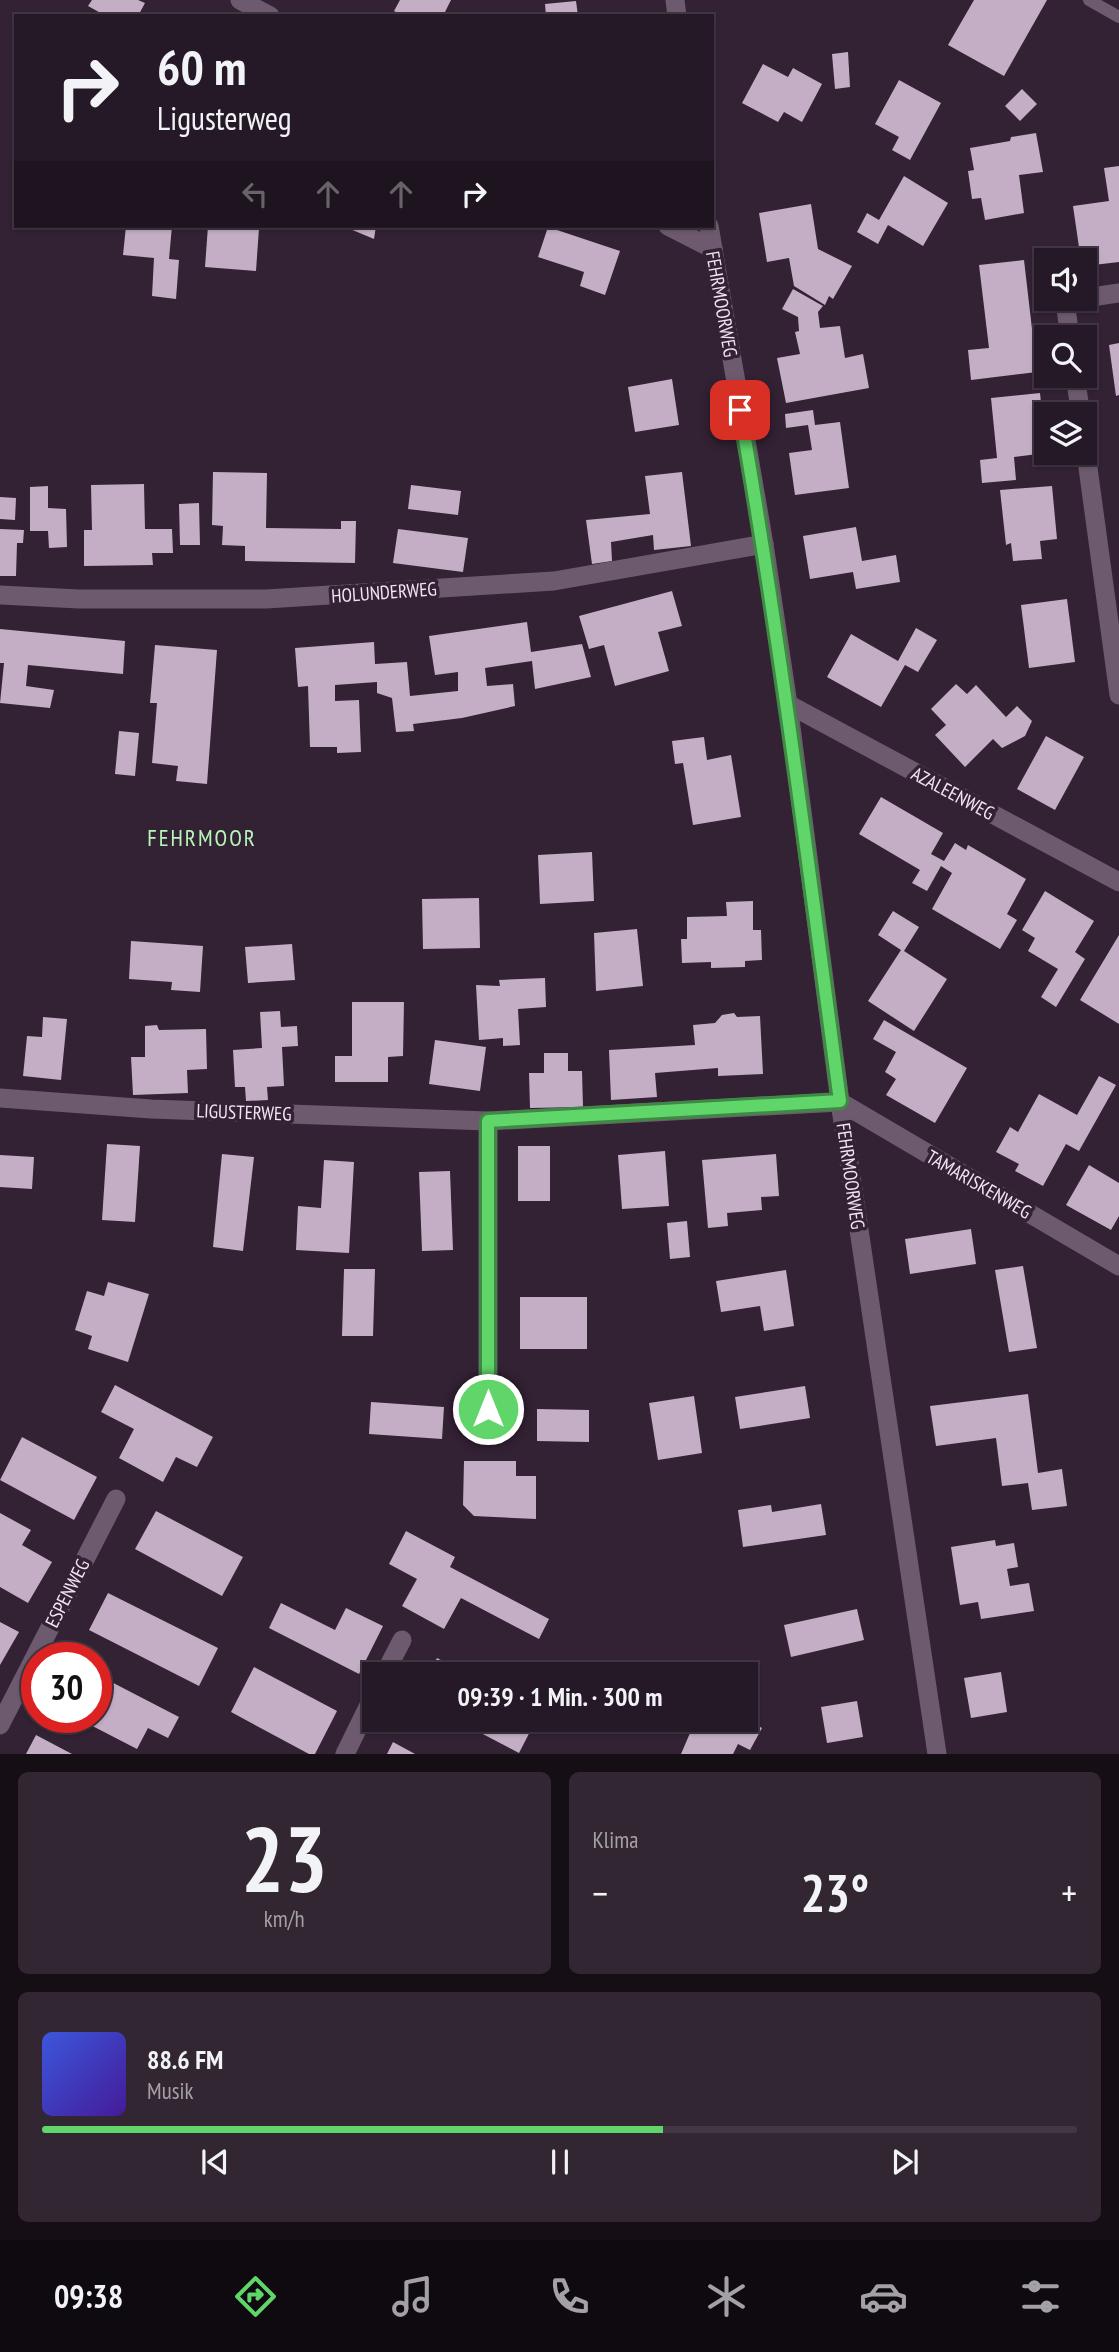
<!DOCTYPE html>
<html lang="de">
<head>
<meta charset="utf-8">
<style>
  body { margin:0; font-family:"PT Sans Narrow",sans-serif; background:#322633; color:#f1f3f6; height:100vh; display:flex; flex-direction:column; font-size:26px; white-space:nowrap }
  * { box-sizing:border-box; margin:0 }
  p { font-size:23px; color:#a4a0a7 }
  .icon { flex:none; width:38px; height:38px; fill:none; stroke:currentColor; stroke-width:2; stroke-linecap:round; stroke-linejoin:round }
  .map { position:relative; height:1754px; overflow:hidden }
  .details { display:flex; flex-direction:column; gap:18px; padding:18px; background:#150e15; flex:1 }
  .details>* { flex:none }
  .banner { position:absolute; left:14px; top:14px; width:700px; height:214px; border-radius:0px; box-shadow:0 2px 5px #0004,0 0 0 2px #423844; background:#261927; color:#f1f3f6; overflow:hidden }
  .buttons { position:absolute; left:1034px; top:248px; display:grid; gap:14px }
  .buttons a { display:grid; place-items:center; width:63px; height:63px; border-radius:0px; background:#261927; box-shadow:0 2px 5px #0004,0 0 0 2px #423844; font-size:35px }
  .speed { position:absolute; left:21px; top:1642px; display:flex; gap:14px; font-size:35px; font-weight:700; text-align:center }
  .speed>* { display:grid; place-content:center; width:91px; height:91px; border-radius:50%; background:#261927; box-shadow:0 2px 5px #0004,0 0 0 2px #423844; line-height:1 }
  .speed .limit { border:10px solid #d22; background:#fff; color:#111 }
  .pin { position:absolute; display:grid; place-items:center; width:60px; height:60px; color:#fff; margin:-30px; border-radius:14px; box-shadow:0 4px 10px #0006 }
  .me { position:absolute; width:77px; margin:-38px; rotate:0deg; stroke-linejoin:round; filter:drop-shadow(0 0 5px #0008) }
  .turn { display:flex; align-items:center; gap:24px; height:147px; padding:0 28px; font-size:32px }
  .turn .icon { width:91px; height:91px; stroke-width:2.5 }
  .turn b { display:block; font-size:49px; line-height:60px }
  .lanes { display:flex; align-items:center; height:66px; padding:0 28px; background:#0003; justify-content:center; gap:35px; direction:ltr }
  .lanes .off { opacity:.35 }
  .big { font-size:52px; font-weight:700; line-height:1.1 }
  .details .card { flex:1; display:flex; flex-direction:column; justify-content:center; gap:10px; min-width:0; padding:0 24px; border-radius:10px; background:#322633 }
  .details .dial { align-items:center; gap:0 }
  .dial b { font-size:91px; line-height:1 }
  .song { display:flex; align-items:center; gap:21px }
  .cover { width:84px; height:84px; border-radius:10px; background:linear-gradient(135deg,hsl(230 70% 55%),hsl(260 70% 35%)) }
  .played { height:7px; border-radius:4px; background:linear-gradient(90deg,#60d56a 60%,#423844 60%) }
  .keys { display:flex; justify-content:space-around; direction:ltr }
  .heat { display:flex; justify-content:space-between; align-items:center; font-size:38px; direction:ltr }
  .details .tiles { flex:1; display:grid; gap:18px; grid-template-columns:1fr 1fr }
  .card:last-child { grid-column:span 2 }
  .trip { position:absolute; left:362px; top:1662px; width:396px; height:70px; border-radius:0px; background:#261927; box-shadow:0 2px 5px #0004,0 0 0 2px #423844; font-weight:700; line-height:70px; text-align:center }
  .tabs { display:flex; height:112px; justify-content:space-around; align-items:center; background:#0f0a10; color:#a4a0a7 }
  .tabs .icon { width:49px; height:49px }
  .tabs .on { color:#60d56a }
  .tabs b { font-size:32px; color:#f1f3f6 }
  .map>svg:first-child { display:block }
  .building { fill:#c4aec5 }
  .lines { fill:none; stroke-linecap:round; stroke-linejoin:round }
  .service { stroke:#6e5a6f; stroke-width:12 }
  .minor { stroke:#6e5a6f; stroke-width:19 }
  .tertiary { stroke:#6e5a6f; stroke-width:19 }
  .route-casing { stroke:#3e8a45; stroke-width:18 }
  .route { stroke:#60d56a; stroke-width:12 }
  .labels { text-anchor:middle; stroke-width:7; stroke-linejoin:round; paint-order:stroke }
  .street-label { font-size:19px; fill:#f0e4f0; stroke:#332134 }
  .quarter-label { font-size:23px; letter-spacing:2px; fill:#b7f4b9; stroke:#332134 }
</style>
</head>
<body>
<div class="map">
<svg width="1119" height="1754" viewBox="0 0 1119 1754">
  <rect width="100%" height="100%" fill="#332134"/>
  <g class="building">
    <path d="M 92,0 L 138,0 L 145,3 L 138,16 L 106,16 L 88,6 Z"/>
    <path d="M 400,0 L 451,0 L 443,16 L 403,16 L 394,11 Z"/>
    <path d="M 974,0 L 1047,0 L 1004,76 L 948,45 Z"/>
    <path d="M 576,1 L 578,16 L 546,16 L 545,4 Z"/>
    <path d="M 848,52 L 850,87 L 835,89 L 832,54 Z"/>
    <path d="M 763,64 L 788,77 L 793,68 L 822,84 L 802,122 L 784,112 L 778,122 L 742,103 Z"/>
    <path d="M 899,80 L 941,103 L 910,160 L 892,150 L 899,137 L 875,124 Z"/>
    <path d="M 1022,89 L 1037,104 L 1020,121 L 1005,106 Z"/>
    <path d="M 1036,133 L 1043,172 L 1019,175 L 1024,213 L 985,220 L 981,198 L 972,199 L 968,171 L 974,170 L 970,148 L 1010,141 L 1011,137 Z"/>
    <path d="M 1119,166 L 1119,262 L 1085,266 L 1085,261 L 1081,261 L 1073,206 L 1109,201 L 1104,168 Z"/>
    <path d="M 904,176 L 948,203 L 923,246 L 888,225 L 878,244 L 857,232 L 867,213 L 879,220 Z"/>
    <path d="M 811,204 L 818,249 L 852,266 L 833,299 L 829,296 L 825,305 L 794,286 L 789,258 L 767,262 L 759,213 Z"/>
    <path d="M 126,226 L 172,226 L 169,259 L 179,260 L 176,299 L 152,296 L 154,258 L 123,255 Z"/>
    <path d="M 208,226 L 259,228 L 256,271 L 205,267 Z"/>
    <path d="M 343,226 L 376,226 L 374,239 Z"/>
    <path d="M 548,227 L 620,251 L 605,295 L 580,286 L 584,272 L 538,257 Z"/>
    <path d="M 1024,260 L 1037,372 L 971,380 L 968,350 L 989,348 L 979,265 Z"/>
    <path d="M 793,289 L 823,306 L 818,312 L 820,328 L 840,326 L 845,358 L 863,354 L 869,388 L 786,403 L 777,358 L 800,354 L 795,332 L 799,331 L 798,317 L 782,309 Z"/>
    <path d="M 1119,343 L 1119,395 L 1116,396 L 1109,345 Z"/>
    <path d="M 672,379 L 679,425 L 635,432 L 628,387 Z"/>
    <path d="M 1040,393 L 1046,453 L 1014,457 L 1016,480 L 982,483 L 980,460 L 997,458 L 991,398 Z"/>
    <path d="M 813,410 L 815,425 L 840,422 L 849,488 L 795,495 L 789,453 L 812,450 L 808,425 L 786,428 L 785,414 Z"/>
    <path d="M 213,472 L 267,473 L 266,528 L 341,529 L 341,521 L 356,521 L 355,563 L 245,561 L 245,546 L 222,545 L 223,526 L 212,525 Z"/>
    <path d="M 682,472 L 691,546 L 654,550 L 653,535 L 611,542 L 612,561 L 592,564 L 586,520 L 650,514 L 645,476 Z"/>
    <path d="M 144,484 L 145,529 L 172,529 L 173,553 L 152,553 L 153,565 L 84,566 L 84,530 L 92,530 L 91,485 Z"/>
    <path d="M 411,485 L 461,491 L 458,515 L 408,509 Z"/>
    <path d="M 48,486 L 48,508 L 66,509 L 67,547 L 49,548 L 48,531 L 30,531 L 30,487 Z"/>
    <path d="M 1052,486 L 1057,539 L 1040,541 L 1042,559 L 1013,561 L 1011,543 L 1006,545 L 1000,490 Z"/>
    <path d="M 0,497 L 16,498 L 15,520 L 0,519 Z"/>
    <path d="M 199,503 L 200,545 L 180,545 L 179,504 Z"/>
    <path d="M 856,527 L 862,561 L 896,555 L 900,582 L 856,589 L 853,572 L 810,579 L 803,536 Z"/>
    <path d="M 0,529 L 24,530 L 23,543 L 17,543 L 16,576 L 0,576 Z"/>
    <path d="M 398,529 L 468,538 L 463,572 L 393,563 Z"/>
    <path d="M 672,591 L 682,626 L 658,632 L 669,671 L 615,686 L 604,645 L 589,649 L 579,616 Z"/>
    <path d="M 1067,599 L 1075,662 L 1029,668 L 1021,605 Z"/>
    <path d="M 527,622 L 531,652 L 582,644 L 591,677 L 535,689 L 532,661 L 485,668 L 487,686 L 513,684 L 515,706 L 462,718 L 413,724 L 414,731 L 396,732 L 392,698 L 377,693 L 377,682 L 335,685 L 335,701 L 359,700 L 361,752 L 337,753 L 337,747 L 310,747 L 308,686 L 298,687 L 295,648 L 374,642 L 375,664 L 407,662 L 410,696 L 458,691 L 458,672 L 435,675 L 429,636 Z"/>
    <path d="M 916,628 L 937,640 L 918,672 L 905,665 L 881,707 L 827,677 L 851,634 L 898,661 Z"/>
    <path d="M 0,629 L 125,641 L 123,674 L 28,665 L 26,686 L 54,690 L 50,708 L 0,703 L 4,663 L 0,663 Z"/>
    <path d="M 155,645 L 217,650 L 207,784 L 176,781 L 178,766 L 152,763 L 157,703 L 150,703 Z"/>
    <path d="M 956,684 L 967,694 L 976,685 L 1006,717 L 1017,706 L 1032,721 L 1025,736 L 1002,748 L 993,739 L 965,767 L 935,735 L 946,725 L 931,709 Z"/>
    <path d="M 119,731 L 139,733 L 135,776 L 115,774 Z"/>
    <path d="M 1046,736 L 1084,757 L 1055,810 L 1017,789 Z"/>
    <path d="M 704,737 L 707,760 L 731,755 L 741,817 L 693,825 L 683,763 L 675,764 L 672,741 Z"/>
    <path d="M 881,797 L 943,833 L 931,854 L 944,861 L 955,843 L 966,850 L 968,845 L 1026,879 L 1007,914 L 1017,920 L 1000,949 L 932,909 L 952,873 L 941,866 L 927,891 L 912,883 L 920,870 L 859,834 Z"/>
    <path d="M 592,852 L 594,901 L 540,904 L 538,855 Z"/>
    <path d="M 1045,891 L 1094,921 L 1075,952 L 1085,959 L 1056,1007 L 1041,997 L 1058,969 L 1028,951 L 1035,938 L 1022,930 Z"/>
    <path d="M 479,898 L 480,948 L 423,949 L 422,899 Z"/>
    <path d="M 753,901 L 753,930 L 761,930 L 762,960 L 745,961 L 745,967 L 711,968 L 711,962 L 682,963 L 681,939 L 687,939 L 687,917 L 727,916 L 726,902 Z"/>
    <path d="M 893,911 L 919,927 L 904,951 L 947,979 L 914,1031 L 868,1001 L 901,950 L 878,935 Z"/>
    <path d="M 637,929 L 643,986 L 596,991 L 594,933 Z"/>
    <path d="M 1119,935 L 1119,1024 L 1080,1000 Z"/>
    <path d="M 131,941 L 203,946 L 200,992 L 171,990 L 172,982 L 129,979 Z"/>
    <path d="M 292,944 L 295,980 L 248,983 L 245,947 Z"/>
    <path d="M 545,978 L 546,1007 L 518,1009 L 520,1045 L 503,1046 L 503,1038 L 479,1040 L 476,985 L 500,986 L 499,980 Z"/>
    <path d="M 352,1002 L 404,1002 L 403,1056 L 388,1057 L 388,1082 L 335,1082 L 335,1056 L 352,1056 Z"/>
    <path d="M 280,1011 L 281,1027 L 297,1026 L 298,1046 L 282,1047 L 284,1086 L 267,1087 L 268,1100 L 246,1101 L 245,1087 L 235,1087 L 233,1050 L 262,1048 L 260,1012 Z"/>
    <path d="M 734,1013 L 737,1017 L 760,1016 L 763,1074 L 718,1076 L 718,1068 L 655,1073 L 657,1097 L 611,1100 L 609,1050 L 695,1045 L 693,1025 L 715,1023 L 722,1015 Z"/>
    <path d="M 43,1017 L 67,1019 L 61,1080 L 23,1076 L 27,1036 L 42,1037 Z"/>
    <path d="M 884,1020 L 967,1068 L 935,1123 L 886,1095 L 896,1079 L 885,1072 L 896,1052 L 873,1039 Z"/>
    <path d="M 157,1025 L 159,1030 L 206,1029 L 207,1069 L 187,1070 L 188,1093 L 133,1095 L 131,1057 L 145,1057 L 145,1026 Z"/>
    <path d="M 435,1040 L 486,1047 L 480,1091 L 429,1084 Z"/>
    <path d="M 544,1053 L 568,1053 L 568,1071 L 582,1071 L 583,1107 L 530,1108 L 529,1073 L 544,1073 Z"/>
    <path d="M 1099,1076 L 1116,1085 L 1079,1151 L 1066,1144 L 1043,1186 L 1015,1171 L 1019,1164 L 996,1152 L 1010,1127 L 1018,1132 L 1039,1094 L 1077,1115 Z"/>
    <path d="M 107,1144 L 140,1146 L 135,1222 L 102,1220 Z"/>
    <rect x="518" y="1146" width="32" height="55"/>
    <path d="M 665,1151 L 669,1206 L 622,1209 L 618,1155 Z"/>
    <path d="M 222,1154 L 254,1157 L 243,1251 L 213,1247 Z"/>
    <path d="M 776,1154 L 779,1196 L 761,1197 L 762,1210 L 727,1213 L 728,1226 L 708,1228 L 702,1160 Z"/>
    <path d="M 0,1155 L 34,1157 L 32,1189 L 0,1187 Z"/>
    <path d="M 324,1160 L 354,1162 L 349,1253 L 296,1250 L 298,1206 L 321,1208 Z"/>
    <path d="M 1089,1165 L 1119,1183 L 1119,1216 L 1111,1230 L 1066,1205 Z"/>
    <path d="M 450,1171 L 453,1250 L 422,1251 L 419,1172 Z"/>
    <path d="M 687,1221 L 690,1257 L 670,1259 L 667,1223 Z"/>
    <path d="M 971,1229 L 976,1264 L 910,1274 L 905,1239 Z"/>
    <path d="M 1023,1266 L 1037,1348 L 1009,1352 L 995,1270 Z"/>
    <path d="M 344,1269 L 375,1269 L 373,1336 L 342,1336 Z"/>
    <path d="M 786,1270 L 794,1326 L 764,1331 L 760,1306 L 721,1312 L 716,1281 Z"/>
    <path d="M 108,1282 L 149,1294 L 128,1362 L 88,1349 L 92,1336 L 75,1330 L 87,1291 L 104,1296 Z"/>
    <rect x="520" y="1297" width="67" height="52"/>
    <path d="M 115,1385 L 213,1437 L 197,1467 L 176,1457 L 163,1482 L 119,1458 L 134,1429 L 101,1412 Z"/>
    <path d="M 805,1386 L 810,1418 L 740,1429 L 735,1397 Z"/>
    <path d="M 1028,1394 L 1038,1473 L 1062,1469 L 1067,1506 L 1032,1510 L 1028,1483 L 1002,1486 L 996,1438 L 936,1446 L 930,1406 Z"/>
    <path d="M 694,1396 L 702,1453 L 658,1460 L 649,1403 Z"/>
    <path d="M 371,1402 L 444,1407 L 442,1439 L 369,1434 Z"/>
    <path d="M 537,1409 L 589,1410 L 589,1442 L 537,1441 Z"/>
    <path d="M 22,1437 L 97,1477 L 74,1520 L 0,1480 Z"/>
    <path d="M 464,1461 L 516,1461 L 516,1476 L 536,1476 L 536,1519 L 474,1516 L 463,1505 Z"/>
    <path d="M 821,1504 L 826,1535 L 743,1547 L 738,1510 L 771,1505 L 772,1512 Z"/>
    <path d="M 156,1511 L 243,1557 L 222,1596 L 135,1549 Z"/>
    <path d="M 0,1513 L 31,1530 L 22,1545 L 52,1562 L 28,1603 L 0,1587 Z"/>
    <path d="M 406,1531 L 455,1557 L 450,1567 L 549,1619 L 539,1639 L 461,1598 L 444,1629 L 402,1606 L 417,1579 L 389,1564 Z"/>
    <path d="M 995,1540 L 996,1546 L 1014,1543 L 1018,1567 L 1007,1569 L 1010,1586 L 1029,1583 L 1034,1611 L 981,1619 L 978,1602 L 960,1605 L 951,1547 Z"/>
    <path d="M 108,1593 L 218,1648 L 199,1686 L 89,1630 Z"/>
    <path d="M 281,1603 L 335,1630 L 346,1608 L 383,1626 L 359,1674 L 269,1628 Z"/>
    <path d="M 857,1609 L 864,1640 L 791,1657 L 784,1625 Z"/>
    <path d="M 0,1622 L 19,1632 L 0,1665 Z"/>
    <path d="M 437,1658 L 469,1675 L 428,1675 Z"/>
    <path d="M 254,1667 L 337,1711 L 315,1754 L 309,1754 L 231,1712 Z"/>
    <path d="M 1001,1672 L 1007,1712 L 971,1718 L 964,1678 Z"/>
    <path d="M 96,1674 L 179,1717 L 168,1738 L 148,1728 L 137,1749 L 75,1717 L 96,1717 Z"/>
    <path d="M 857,1701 L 863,1737 L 827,1743 L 821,1707 Z"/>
    <path d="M 456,1720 L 536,1720 L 519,1753 Z"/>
    <path d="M 668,1720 L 747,1720 L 762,1728 L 750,1750 L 738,1744 L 733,1754 L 681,1754 L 690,1733 Z"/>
    <path d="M 36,1735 L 72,1754 L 26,1754 Z"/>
    <path d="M 393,1742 L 415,1754 L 387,1754 Z"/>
  </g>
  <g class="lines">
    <path class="service" d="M 1089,0 L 1119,17"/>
    <g class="minor">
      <path d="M 713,249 L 764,544 L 788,704 L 840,1102 L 937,1754"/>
      <path d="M 1085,298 L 1119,293"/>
      <path d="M 1070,338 L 1065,301 L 1075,299"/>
      <path d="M 1075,376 L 1081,415"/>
      <path d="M 1085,446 L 1119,695"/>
      <path d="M 0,595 L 79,599 L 266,599 L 554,581 L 764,544"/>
      <path d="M 788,704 L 1119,882"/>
      <path d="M 0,1098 L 151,1109 L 488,1121 L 840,1102 L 1119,1266"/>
      <path d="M 488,1409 L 488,1121"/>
      <path d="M 384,1675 L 402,1640"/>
      <path d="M 0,1725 L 116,1499"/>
      <path d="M 345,1754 L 374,1695"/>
    </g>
    <g class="tertiary">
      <path d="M 240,0 L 270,16"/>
      <path d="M 675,0 L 677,16"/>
      <path d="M 668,226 L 713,249"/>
      <path d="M 709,226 L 713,249"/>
    </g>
  </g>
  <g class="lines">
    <defs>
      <path id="route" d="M 488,1409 L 488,1121 L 840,1101 C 809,870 780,639 740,410"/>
    </defs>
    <use href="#route" class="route-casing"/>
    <use href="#route" class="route"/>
  </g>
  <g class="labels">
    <g class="street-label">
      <text transform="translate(722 304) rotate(80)" y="7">FEHRMOORWEG</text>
      <text transform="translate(384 592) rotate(-4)" y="7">HOLUNDERWEG</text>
      <text transform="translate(953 793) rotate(28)" y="7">AZALEENWEG</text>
      <text transform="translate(244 1112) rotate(2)" y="7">LIGUSTERWEG</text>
      <text transform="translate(851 1176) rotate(82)" y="7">FEHRMOORWEG</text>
      <text transform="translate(979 1184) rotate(30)" y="7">TAMARISKENWEG</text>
      <text transform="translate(67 1593) rotate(-63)" y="7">ESPENWEG</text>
    </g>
    <g class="quarter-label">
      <text x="202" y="846">FEHRMOOR</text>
    </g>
  </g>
</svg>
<div class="buttons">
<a><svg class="icon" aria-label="sound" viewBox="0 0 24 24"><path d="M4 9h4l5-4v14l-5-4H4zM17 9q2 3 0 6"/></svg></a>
<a><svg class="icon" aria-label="search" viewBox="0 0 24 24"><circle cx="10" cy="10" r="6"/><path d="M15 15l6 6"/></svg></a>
<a><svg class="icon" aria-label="layers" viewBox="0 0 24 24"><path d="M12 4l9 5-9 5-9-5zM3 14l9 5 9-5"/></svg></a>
</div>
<div class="speed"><div class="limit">30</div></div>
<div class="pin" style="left:740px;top:410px;background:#d93025"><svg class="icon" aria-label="arrive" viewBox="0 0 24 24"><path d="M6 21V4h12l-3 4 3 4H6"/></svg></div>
<svg class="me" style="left:488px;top:1409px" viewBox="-20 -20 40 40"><circle r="17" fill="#60d56a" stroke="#fff" stroke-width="3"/><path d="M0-11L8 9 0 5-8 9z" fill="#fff"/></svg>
<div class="trip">09:39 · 1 Min. · 300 m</div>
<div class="banner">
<div class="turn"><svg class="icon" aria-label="right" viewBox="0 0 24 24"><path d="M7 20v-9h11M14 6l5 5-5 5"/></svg><div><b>60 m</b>Ligusterweg</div></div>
<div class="lanes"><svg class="icon off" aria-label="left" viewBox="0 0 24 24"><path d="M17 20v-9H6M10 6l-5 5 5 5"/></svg><svg class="icon off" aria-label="ahead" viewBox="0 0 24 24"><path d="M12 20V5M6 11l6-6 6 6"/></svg><svg class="icon off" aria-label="ahead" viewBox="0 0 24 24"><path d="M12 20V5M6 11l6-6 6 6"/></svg><svg class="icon" aria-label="right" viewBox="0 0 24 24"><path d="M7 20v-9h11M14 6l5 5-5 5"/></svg></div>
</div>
</div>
<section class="details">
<div class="tiles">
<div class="card dial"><b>23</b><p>km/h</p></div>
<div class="card"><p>Klima</p>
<div class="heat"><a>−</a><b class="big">23°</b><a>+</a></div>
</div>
<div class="card">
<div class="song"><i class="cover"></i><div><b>88.6 FM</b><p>Musik</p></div></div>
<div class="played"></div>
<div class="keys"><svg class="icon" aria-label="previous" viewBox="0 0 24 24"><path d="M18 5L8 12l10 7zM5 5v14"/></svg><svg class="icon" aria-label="pause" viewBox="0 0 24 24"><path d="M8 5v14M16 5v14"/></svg><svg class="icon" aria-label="next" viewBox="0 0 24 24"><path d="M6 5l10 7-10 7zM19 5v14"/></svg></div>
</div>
</div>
</section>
<nav class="tabs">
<b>09:38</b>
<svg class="icon on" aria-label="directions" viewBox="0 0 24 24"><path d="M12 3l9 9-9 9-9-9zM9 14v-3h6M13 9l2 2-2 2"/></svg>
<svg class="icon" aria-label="music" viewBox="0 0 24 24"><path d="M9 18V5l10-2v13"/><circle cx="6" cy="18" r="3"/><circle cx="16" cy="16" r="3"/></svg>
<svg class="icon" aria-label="phone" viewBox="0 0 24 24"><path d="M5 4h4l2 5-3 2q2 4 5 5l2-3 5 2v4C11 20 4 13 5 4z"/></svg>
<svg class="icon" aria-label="climate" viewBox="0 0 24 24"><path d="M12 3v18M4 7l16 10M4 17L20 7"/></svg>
<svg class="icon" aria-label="car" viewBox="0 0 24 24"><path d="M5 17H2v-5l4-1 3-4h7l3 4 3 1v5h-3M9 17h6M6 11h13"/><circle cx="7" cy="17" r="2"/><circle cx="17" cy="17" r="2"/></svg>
<svg class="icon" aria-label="filters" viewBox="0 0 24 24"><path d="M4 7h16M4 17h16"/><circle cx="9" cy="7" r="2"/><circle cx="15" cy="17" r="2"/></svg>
</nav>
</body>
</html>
